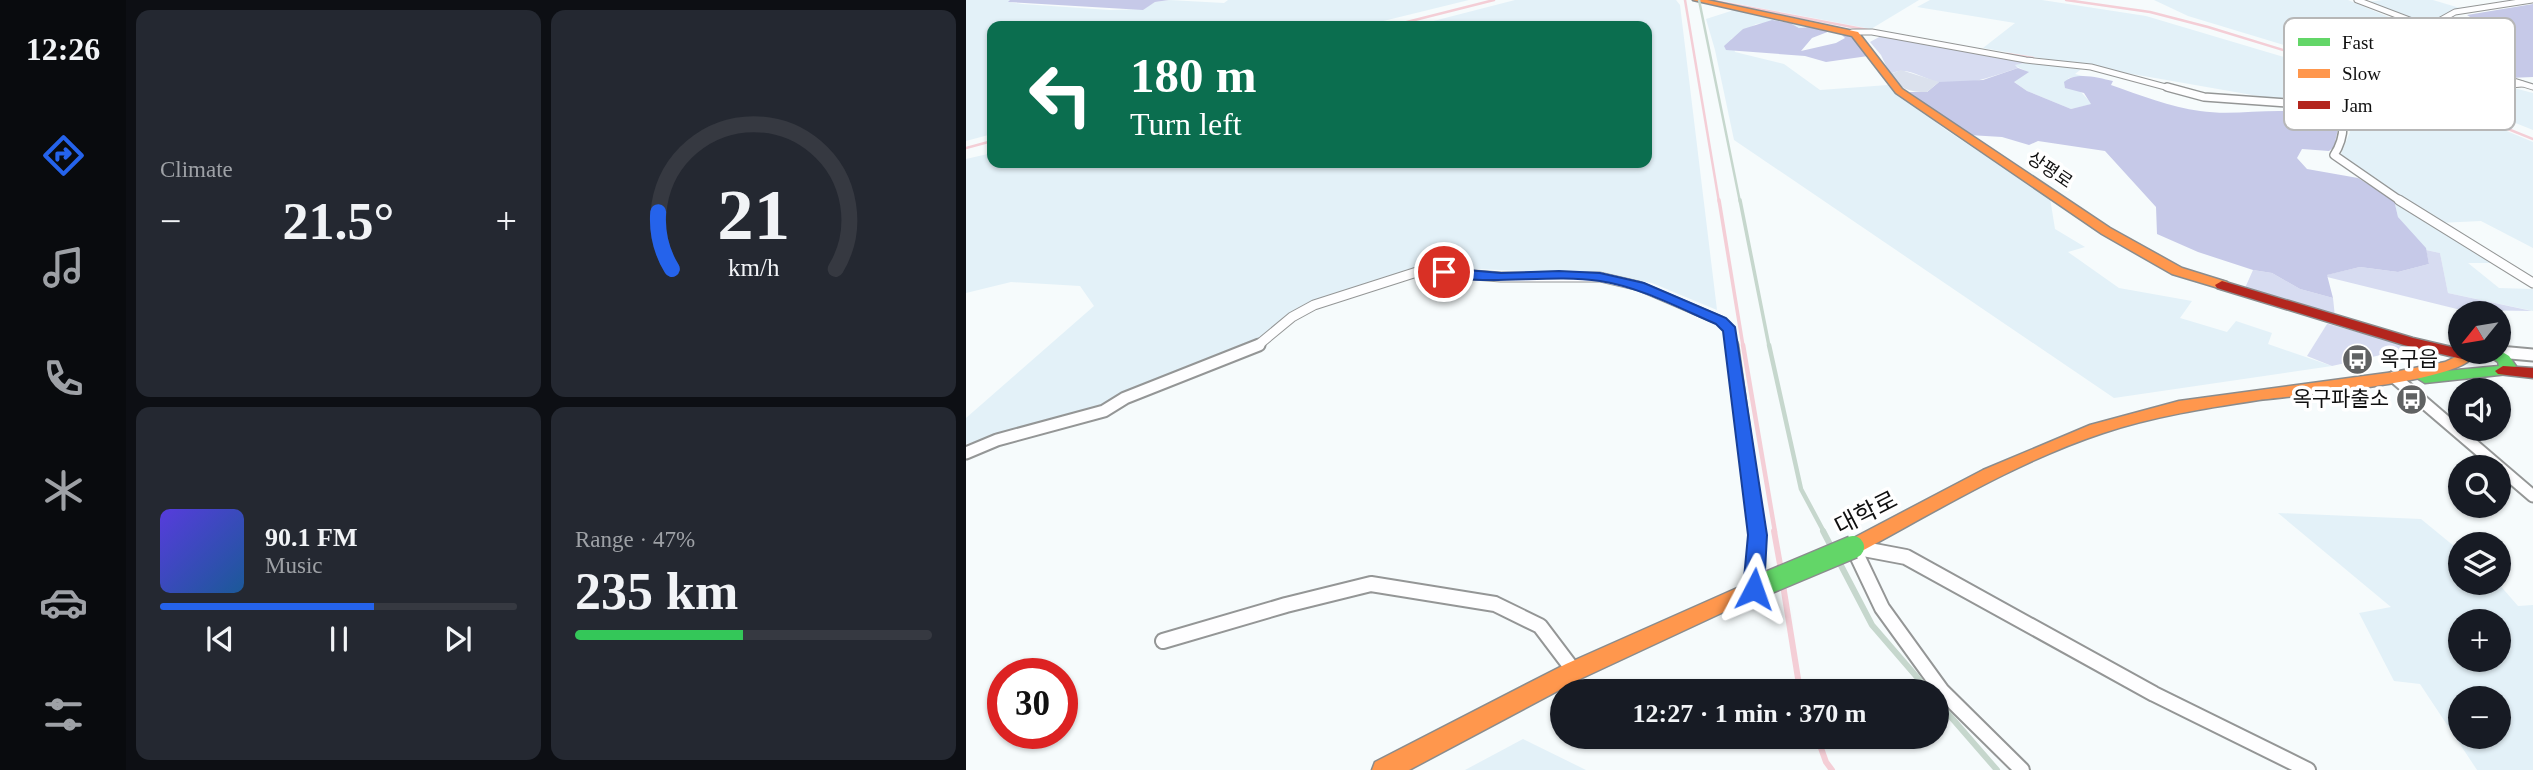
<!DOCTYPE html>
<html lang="en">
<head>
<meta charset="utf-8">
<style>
  body { margin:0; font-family:"Times New Roman","Noto Sans KR",serif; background:#242831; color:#f1f3f6; height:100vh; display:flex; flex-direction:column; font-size:26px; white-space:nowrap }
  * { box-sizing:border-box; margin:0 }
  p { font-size:23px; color:#9ea1a6 }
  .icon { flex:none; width:38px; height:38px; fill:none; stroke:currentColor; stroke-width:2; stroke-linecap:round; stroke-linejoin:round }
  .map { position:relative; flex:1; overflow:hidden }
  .panel { display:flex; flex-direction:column; gap:10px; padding:10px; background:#0d0f14; width:840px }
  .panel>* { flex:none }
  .top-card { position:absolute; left:21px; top:21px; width:665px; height:147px; border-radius:14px; box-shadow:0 2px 5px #0004; background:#0b6e4f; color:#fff; overflow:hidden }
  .needle { width:46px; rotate:240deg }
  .controls { position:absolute; left:1482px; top:301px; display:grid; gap:14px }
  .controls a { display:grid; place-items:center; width:63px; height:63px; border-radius:50%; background:#171b24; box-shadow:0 2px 5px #0004; font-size:35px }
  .speed { position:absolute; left:21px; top:658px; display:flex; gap:14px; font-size:35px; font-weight:700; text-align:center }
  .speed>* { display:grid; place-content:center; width:91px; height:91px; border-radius:50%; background:#171b24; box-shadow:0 2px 5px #0004; line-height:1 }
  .speed .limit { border:10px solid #d22; background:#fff; color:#111 }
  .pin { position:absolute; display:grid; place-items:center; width:60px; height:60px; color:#fff; margin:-30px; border:4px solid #fff; border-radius:50%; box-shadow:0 2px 7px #0007 }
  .me { position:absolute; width:77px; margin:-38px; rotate:4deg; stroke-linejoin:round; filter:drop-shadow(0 0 5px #0008) }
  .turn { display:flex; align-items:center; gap:24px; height:147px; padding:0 28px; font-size:32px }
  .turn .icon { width:91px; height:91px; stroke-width:2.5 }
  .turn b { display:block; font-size:49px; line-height:60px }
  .big { font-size:52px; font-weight:700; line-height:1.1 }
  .panel .tile { flex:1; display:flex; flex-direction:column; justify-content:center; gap:10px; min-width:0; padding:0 24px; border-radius:14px; background:#242831 }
  .panel .dial { align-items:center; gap:0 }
  .dial svg { height:182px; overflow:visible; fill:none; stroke:#363941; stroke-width:7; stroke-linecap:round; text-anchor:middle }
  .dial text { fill:#f1f3f6; stroke:none }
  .song { display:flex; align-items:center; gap:21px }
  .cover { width:84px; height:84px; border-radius:10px; background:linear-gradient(135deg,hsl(250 70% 55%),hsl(210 70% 35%)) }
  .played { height:7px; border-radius:4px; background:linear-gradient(90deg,#2563eb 60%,#363941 60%) }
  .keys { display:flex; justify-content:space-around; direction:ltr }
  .heat { display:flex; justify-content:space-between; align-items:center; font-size:38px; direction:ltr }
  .charge { height:10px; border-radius:5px; background:linear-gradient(90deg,#34c759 47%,#363941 0) }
  .panel .tiles { flex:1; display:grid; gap:10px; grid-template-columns:repeat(2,1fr) }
  .trip { position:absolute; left:584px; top:679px; width:399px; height:70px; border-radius:35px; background:#171b24; box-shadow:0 2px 5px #0004; font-weight:700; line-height:70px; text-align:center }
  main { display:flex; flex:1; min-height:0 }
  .tabs { display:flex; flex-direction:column; width:126px; justify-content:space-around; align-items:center; background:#090b0e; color:#9ea1a6 }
  .tabs .icon { width:49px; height:49px }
  .tabs .current { color:#2563eb }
  .tabs b { font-size:32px; color:#f1f3f6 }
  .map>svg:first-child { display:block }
  .farmland { fill:#e3f1f8; fill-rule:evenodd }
  .green { fill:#d7dcf1 }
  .forest { fill:#c6c9e8 }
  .cemetery { fill:#dbe1ed }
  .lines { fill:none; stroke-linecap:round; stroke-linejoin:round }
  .stream-far3 { stroke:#f4ced6; stroke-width:2.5 }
  .stream-far2 { stroke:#f4ced6; stroke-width:3.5 }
  .stream-far1 { stroke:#f4ced6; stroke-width:4.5 }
  .stream { stroke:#f4ced6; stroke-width:6 }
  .street-far4-casing { stroke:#949696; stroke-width:7 }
  .street-far3-casing { stroke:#949696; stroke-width:10 }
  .street-far2-casing { stroke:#949696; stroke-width:11 }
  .street-far1-casing { stroke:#949696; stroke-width:15 }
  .street-casing { stroke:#949696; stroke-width:18 }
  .fast-casing { stroke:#8a8c8d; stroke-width:3 }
  .slow-casing { stroke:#8a8c8d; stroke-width:3 }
  .jam-casing { stroke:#8a8c8d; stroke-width:3 }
  .street-far4 { stroke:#fefeff; stroke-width:5 }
  .street-far3 { stroke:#fefeff; stroke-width:7 }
  .street-far2 { stroke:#fefeff; stroke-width:9 }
  .street-far1 { stroke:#fefeff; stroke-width:11 }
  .street { stroke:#fefeff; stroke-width:14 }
  .fast { fill:#63d668; fill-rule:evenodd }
  .slow { fill:#ff974d; fill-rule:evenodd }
  .jam { fill:#b3261e; fill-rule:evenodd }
  .rail-far3 { stroke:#c6d7cd; stroke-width:2.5 }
  .rail-far2 { stroke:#c6d7cd; stroke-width:3.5 }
  .rail-far1 { stroke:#c6d7cd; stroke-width:4.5 }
  .rail { stroke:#c6d7cd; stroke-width:6 }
  .fast-bridge-casing { stroke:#8a8c8d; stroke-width:25; stroke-linecap:butt }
  .fast-bridge { stroke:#63d668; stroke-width:22 }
  .route { fill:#2563eb; stroke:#184099; stroke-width:2 }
  .labels { text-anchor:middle; stroke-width:7; stroke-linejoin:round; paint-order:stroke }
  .far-street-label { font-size:18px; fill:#101010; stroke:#fff }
  .poi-label { font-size:21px; fill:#101010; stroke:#fff; text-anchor:start }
  .near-street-label { font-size:24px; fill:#101010; stroke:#fff }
  .key { fill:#fff; stroke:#b7b7b7; stroke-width:2 }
  .key-label { font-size:19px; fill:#101010 }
</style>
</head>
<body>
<main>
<nav class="tabs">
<b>12:26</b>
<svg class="icon current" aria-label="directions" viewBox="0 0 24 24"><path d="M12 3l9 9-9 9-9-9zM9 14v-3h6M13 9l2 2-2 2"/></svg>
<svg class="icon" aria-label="music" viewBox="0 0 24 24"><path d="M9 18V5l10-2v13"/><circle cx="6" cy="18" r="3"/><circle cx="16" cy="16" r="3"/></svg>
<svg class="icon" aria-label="phone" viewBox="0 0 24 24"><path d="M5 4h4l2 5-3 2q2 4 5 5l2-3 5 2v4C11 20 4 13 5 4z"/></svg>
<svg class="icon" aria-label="climate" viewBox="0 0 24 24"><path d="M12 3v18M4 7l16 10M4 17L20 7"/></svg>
<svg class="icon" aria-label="car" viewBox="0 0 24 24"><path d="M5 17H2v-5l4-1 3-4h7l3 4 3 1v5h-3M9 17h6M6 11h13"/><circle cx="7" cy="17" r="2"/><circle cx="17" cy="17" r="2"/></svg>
<svg class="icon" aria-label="filters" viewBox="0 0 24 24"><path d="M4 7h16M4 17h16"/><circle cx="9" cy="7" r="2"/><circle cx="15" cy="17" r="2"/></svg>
</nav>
<section class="panel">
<div class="tiles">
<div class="tile"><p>Climate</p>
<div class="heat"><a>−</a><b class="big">21.5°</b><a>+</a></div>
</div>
<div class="tile dial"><svg viewBox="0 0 100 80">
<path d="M14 69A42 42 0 1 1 86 69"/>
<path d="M14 69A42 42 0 0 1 8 44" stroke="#2563eb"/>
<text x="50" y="56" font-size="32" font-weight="700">21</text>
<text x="50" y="72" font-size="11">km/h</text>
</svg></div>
<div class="tile">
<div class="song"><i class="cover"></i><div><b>90.1 FM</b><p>Music</p></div></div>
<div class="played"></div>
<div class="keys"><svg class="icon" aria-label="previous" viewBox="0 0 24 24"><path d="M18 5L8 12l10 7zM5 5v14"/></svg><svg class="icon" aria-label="pause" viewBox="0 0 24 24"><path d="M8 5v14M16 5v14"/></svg><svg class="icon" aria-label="next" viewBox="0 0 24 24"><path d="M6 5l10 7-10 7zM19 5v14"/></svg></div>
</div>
<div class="tile"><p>Range · 47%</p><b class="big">235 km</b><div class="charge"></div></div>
</div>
</section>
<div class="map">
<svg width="1567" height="770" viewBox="0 0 1567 770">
  <rect width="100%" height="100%" fill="#f6fbfc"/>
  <g class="farmland">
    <path d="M 0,0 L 44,0 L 43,2 L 56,4 L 144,10 L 177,9 L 189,2 L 203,0 L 258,3 L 262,0 L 503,0 L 397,26 L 26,26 L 26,134 L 0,141 Z"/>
    <path d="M 549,0 L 710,0 L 714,5 L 751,310 L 686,283 L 636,274 L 458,267 L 348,301 L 320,315 L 302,332 L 272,351 L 105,416 L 0,444 L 0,418 L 128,306 L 114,286 L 45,282 L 0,293 L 0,159 L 26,153 L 26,163 L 681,163 L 681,26 L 448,26 Z"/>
    <path d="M 752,0 L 953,0 L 905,29 Z"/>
    <path d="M 964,0 L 1076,0 L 1180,16 L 1445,95 L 1360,108 L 1017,48 L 1049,23 L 951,7 Z"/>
    <path d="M 1188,0 L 1382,0 L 1449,28 L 1476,53 L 1515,72 L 1527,82 L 1464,89 L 1222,16 Z"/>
    <path d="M 1417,0 L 1467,0 L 1497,9 L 1465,25 L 1400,2 Z"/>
    <path d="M 768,10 L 844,24 L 834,28 L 817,21 L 790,24 L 765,39 L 769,52 L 818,64 L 854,90 L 922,85 L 980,130 L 1084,198 L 1089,229 L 1119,247 L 1102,252 L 1153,288 L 1226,301 L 1214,318 L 1261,332 L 1270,321 L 1306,333 L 1302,344 L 1366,366 L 1148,398 L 768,140 L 749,50 L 740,19 Z"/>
    <path d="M 1064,62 L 1118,67 L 1109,74 L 1117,76 L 1102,78 L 1126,104 L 1105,109 L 1061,91 L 1047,81 L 1062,72 L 1048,65 Z"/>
    <path d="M 1544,87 L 1567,93 L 1567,130 L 1479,95 Z"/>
    <path d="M 1464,99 L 1567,142 L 1567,248 L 1515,221 L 1473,223 L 1373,159 L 1384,132 L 1378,113 Z"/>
    <path d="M 1428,200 L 1532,263 L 1502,263 L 1533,288 L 1567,289 L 1567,311 L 1482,293 L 1474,253 L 1460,250 L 1432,217 Z"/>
    <path d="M 1312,513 L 1455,519 L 1494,551 L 1494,583 L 1532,583 L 1552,606 L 1567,605 L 1567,770 L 1511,770 L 1454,684 L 1428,681 L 1393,613 L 1425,607 ZM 1494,621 L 1533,621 L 1533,660 L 1494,660 ZM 1533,698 L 1533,737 L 1494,737 L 1494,698 Z"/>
    <path d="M 557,739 L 620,770 L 499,770 Z"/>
  </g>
  <g class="green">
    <path d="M 915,36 L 1064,62 L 1049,65 L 1052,68 C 1027,76 998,88 971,82 C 956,78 940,65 924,74 L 915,55 L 904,42 Z"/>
    <path d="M 1460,250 L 1474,253 L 1482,293 L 1566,311 L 1495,310 L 1361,277 L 1360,275 L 1394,267 L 1432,272 L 1463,264 Z"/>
    <path d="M 1287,270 L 1306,273 L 1334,289 L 1367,298 L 1369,317 L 1279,288 Z"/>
    <path d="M 1361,324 L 1362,324 L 1439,345 L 1437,350 L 1366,366 L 1341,356 Z"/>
  </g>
  <g class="forest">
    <path d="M 44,0 L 203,0 L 189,2 L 177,10 L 42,2 Z"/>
    <path d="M 1567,4 L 1567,77 L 1543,78 L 1494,53 L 1536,56 L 1540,50 L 1483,40 L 1497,28 L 1515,24 L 1501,15 Z"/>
    <path d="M 806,20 L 824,23 L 833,28 L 843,27 L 864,31 L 846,38 L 835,51 L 870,43 L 879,38 L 876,35 C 890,36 895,46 902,56 L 860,62 L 839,56 L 760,50 L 758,46 L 777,29 Z"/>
    <path d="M 1052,68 L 1063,72 L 1048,82 L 1061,91 L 1105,109 L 1125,104 L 1118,93 L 1099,88 L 1098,82 C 1111,71 1132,78 1147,81 L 1145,85 C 1173,95 1205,107 1234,111 C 1279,118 1332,100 1373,124 L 1368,147 L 1363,151 L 1336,149 L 1331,158 L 1341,169 L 1392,178 L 1428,200 L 1432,217 L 1460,248 L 1463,264 L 1432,272 L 1394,267 L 1361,275 L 1367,298 L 1334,289 L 1306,273 L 1287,270 L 1232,252 L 1191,234 L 1190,207 L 1139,151 L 1072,141 L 1063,145 L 1036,137 L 1003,135 L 943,92 L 961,92 L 973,82 L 1017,80 Z"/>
  </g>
  <path class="cemetery" d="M 935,70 L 973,82 L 961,92 C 944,92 934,90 924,74 Z"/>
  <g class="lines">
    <g class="stream-far3">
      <path d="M 719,0 L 753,202"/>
      <path d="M 743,0 L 902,30"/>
      <path d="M 1100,0 L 1184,12 L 1242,27 L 1441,88 L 1567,139"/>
      <path d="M 425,26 L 528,0"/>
      <path d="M 1041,54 L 1067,58"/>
      <path d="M 0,148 L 26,141"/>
    </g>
    <path class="stream-far2" d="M 753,200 L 777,346"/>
    <path class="stream-far1" d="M 777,345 L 809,532"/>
    <g class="stream">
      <path d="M 808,531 L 815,570"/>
      <path d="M 817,585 L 834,691"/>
      <path d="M 851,737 L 860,762 L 866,770"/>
    </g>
    <defs>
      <g id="street-far4">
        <path d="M 1391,0 L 1462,27 L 1471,42 L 1483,50 L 1525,74 L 1567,87"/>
        <path d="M 1462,27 L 1489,12 L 1566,0"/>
        <path d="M 886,32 L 906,32 L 1060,60 L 1125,67 L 1207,89"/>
        <path d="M 1499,89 L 1556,84"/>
      </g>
      <g id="street-far3">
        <path d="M 1201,87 L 1238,97 L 1321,103 L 1369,117"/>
        <path d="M 1436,202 L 1368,155 C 1374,146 1377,136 1377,125 L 1369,117 L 1377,110 L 1511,87"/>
      </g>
      <g id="street-far2">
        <path d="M 1433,200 L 1567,283"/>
        <path d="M 291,346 L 326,317 L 348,305 L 454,271 L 535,277 L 634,277 L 673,286 L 755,321 L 764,330 L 766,346"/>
      </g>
      <g id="street-far1">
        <path d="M 766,345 L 792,532"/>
        <path d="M 1533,352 L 1567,355"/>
        <path d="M 1428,377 L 1567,496"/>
        <path d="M 0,453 L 31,440 L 138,411 L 159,398 L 293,345"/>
      </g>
      <g id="street">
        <path d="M 887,547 L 940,557 L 1188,694 L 1342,770"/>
        <path d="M 887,547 L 916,608 L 976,691 L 1056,770"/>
        <path d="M 787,589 L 791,531"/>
        <path d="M 197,641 L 320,605 L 405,584 L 529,604 L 574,626 L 608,671"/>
      </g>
      <path id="fast" d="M 1533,350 L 1543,356 L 1550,366 L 1542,374 L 1459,383 L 1451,378 L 1459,373 L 1533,366 L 1532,362 L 1517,352 Z"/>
      <g id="slow">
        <path d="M 727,0 L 741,0 L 892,32 L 936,89 L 1144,228 L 1216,268 L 1261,282 L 1263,285 L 1256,289 L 1206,274 L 1136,234 L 930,93 L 886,36 Z"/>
        <path d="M 1498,353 L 1503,355 L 1506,358 C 1484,383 1333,395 1293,400 C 1240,408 1189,416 1137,433 C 1052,461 972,510 894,552 L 887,555 L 880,552 L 877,547 L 880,542 L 1017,470 L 1124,425 L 1213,401 L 1428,372 L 1479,362 Z"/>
        <path d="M 787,581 L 794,583 L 797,589 L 794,595 L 616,678 L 443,770 L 406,770 L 409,762 L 600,664 Z"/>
      </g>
      <g id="jam">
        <path d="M 1256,281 L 1447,338 L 1494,349 L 1494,352 L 1504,354 L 1496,359 L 1438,345 L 1251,288 L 1249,285 Z"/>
        <path d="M 1537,366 L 1567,368 L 1567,378 L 1532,374 L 1529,371 Z"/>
      </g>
    </defs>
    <use href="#street-far4" class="street-far4-casing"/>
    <use href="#street-far3" class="street-far3-casing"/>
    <use href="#street-far2" class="street-far2-casing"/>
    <use href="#street-far1" class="street-far1-casing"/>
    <use href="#street" class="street-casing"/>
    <use href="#fast" class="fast-casing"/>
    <use href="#slow" class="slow-casing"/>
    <use href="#jam" class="jam-casing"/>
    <use href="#street-far4" class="street-far4"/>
    <use href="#street-far3" class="street-far3"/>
    <use href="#street-far2" class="street-far2"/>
    <use href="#street-far1" class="street-far1"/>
    <use href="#street" class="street"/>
    <use href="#fast" class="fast"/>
    <use href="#slow" class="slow"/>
    <use href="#jam" class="jam"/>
    <path class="rail-far3" d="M 733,0 L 774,202"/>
    <path class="rail-far2" d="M 774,200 L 803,346"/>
    <path class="rail-far1" d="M 803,345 L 835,489 L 858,532"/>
    <g class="rail">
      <path d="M 857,531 L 906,625 L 963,691"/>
      <path d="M 971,701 L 1031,770"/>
    </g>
    <defs>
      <path id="fast-bridge" d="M 787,589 L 887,547"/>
    </defs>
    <use href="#fast-bridge" class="fast-bridge-casing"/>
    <use href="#fast-bridge" class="fast-bridge"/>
  </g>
  <path class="route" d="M 478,268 L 535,273 L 593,271 L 634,273 L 678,283 L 760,318 L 769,327 L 801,535 L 798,589 L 795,595 L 788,597 L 780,595 L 777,589 L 782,535 L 757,331 L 750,324 C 713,308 674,287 634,281 C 581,273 526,287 473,275 L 473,269 Z"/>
  <defs>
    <symbol id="bus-disc" viewBox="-11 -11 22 22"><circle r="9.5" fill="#606263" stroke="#fff"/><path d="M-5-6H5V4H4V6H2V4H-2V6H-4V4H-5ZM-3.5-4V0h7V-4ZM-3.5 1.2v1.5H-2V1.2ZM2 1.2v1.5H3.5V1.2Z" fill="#fff"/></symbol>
  </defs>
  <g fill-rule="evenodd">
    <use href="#bus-disc" x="1374" y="342" width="35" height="35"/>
    <use href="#bus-disc" x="1428" y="382" width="35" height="35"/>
  </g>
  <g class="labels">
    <g class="far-street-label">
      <text transform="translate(1084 170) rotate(34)" y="6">상평로</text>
    </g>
    <g class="poi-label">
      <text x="1414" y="366">옥구읍</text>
      <text x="1423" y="406" text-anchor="end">옥구파출소</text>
    </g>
    <g class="near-street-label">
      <text transform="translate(900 513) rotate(-27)" y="8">대학로</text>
    </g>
  </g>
  <rect x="1318" y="18" width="231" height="112" rx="10" class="key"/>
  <rect x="1332" y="38" width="32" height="8" fill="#63d668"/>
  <rect x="1332" y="69" width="32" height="9" fill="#ff974d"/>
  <rect x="1332" y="101" width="32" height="8" fill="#b3261e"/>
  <g class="key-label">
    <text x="1376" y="49">Fast</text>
    <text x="1376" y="80">Slow</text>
    <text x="1376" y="112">Jam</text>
  </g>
</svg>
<div class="controls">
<a><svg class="needle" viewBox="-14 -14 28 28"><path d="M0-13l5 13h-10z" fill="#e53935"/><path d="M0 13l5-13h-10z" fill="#9ea1a6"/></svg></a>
<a><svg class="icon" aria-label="sound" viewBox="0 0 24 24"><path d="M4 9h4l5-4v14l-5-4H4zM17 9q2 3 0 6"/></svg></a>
<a><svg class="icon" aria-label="search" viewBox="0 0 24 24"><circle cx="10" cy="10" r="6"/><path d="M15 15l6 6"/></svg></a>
<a><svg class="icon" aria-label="layers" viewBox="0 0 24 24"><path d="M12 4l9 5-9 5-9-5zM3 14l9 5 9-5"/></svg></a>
<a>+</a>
<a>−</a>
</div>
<div class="speed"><div class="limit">30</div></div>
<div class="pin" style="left:478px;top:272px;background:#d93025"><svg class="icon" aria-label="arrive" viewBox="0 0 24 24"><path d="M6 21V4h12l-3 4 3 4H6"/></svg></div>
<svg class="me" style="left:788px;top:589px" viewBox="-20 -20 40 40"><path d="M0-17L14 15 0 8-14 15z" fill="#2563eb" stroke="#fff" stroke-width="4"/></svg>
<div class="trip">12:27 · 1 min · 370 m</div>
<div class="top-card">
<div class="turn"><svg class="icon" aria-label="left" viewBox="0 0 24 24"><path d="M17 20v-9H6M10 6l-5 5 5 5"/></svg><div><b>180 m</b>Turn left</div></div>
</div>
</div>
</main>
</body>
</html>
